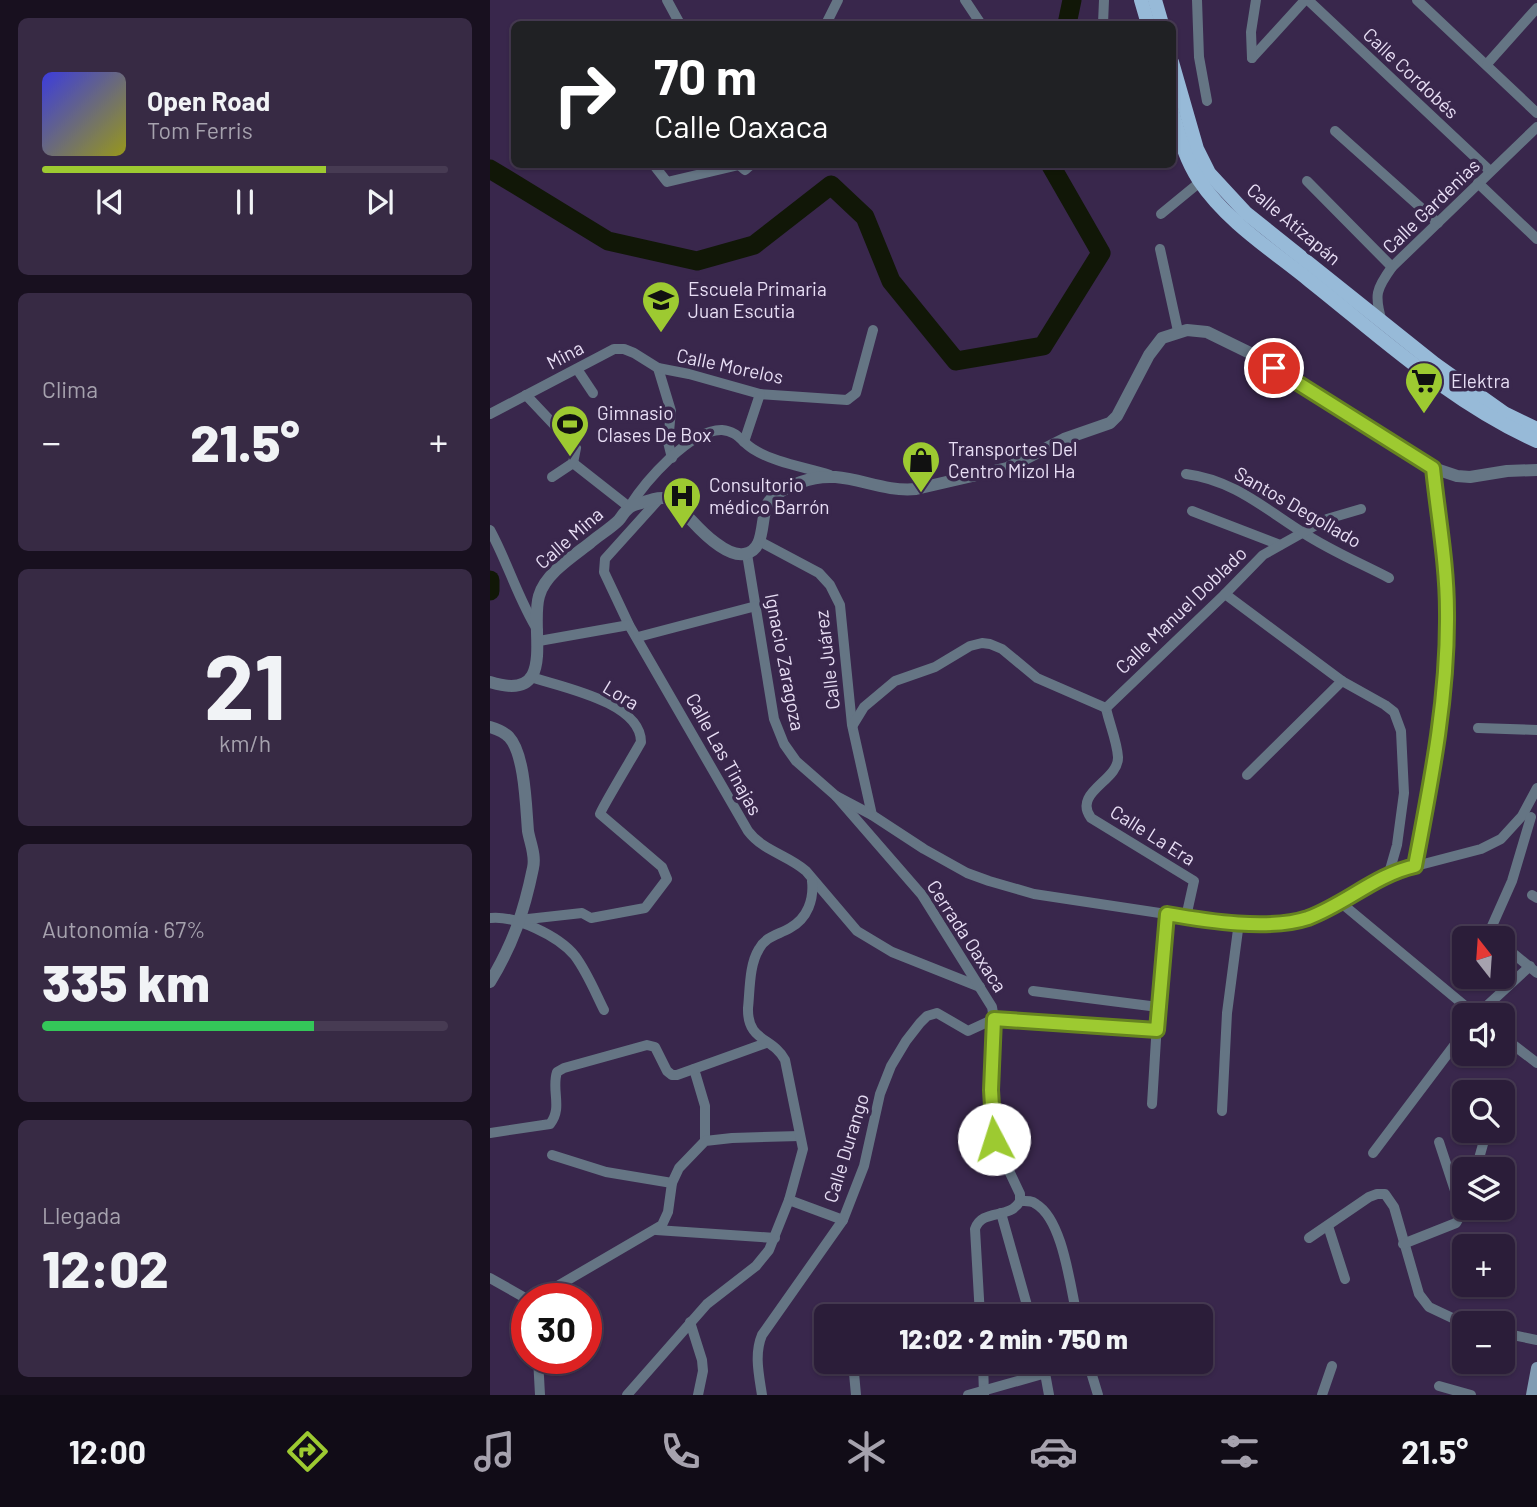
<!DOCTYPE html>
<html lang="es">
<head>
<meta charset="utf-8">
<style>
  body { margin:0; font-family:Barlow,sans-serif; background:#372a44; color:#f1f3f6; height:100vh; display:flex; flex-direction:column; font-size:26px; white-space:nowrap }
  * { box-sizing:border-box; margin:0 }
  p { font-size:23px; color:#a6a2ae }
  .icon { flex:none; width:38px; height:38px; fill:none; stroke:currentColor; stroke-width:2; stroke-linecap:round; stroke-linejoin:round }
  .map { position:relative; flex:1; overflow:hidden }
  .side { display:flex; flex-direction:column; gap:18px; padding:18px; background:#18101f; width:490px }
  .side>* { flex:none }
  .banner { position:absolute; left:21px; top:21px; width:665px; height:147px; border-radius:10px; box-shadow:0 2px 5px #0004,0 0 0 2px #473b53; background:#202124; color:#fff; overflow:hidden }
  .needle { width:46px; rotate:343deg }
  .controls { position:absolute; left:962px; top:926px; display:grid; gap:14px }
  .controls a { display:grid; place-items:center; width:63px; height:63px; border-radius:10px; background:#2b1d39; box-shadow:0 2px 5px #0004,0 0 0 2px #473b53; font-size:35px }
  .speed { position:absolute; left:21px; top:1283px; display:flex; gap:14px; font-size:35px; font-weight:700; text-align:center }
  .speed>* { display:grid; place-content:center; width:91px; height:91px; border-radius:50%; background:#2b1d39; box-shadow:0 2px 5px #0004,0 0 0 2px #473b53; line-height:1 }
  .speed .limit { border:10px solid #d22; background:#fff; color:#111 }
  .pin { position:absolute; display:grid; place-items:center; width:60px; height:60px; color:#fff; margin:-30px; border:4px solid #fff; border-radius:50%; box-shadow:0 2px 7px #0007 }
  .me { position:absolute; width:77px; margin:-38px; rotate:355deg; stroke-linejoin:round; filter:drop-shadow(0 0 5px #0008) }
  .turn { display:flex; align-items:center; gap:24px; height:147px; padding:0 28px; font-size:32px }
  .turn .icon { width:91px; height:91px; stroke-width:2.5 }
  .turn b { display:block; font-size:49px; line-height:60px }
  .big { font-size:52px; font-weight:800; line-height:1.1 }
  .side .widget { flex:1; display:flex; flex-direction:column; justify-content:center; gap:10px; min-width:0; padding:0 24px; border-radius:10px; background:#372a44 }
  .side .dial { align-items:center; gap:0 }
  .dial b { font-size:91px; line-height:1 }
  .song { display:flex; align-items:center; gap:21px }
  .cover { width:84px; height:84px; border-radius:10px; background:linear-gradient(135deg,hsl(240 70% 55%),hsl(60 70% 35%)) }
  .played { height:7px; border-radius:4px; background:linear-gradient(90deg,#9dca31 70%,#473b53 70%) }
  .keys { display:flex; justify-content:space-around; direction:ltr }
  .heat { display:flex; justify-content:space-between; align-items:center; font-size:38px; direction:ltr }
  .charge { height:10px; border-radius:5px; background:linear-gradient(90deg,#34c759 67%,#473b53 0) }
  .trip { position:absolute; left:324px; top:1304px; width:399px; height:70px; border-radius:10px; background:#2b1d39; box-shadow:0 2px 5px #0004,0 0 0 2px #473b53; font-weight:800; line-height:70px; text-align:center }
  .tabs { display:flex; height:112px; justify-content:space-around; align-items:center; background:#110c17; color:#a6a2ae }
  .tabs .icon { width:49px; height:49px }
  .tabs .current { color:#9dca31 }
  .tabs b { font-size:32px; color:#f1f3f6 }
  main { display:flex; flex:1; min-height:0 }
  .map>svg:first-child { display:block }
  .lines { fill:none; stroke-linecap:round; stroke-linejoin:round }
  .river { stroke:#111707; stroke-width:19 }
  .minor { stroke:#657584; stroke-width:10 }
  .tertiary { stroke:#657584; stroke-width:12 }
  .secondary { stroke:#819cb3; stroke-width:12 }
  .primary { stroke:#97bad8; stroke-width:14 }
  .route-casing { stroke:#668320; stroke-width:18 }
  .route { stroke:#9dca31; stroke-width:12 }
  .labels { text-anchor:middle; stroke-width:7; stroke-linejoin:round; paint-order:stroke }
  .street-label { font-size:19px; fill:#e8def5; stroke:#39274c }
  .poi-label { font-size:19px; fill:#e8def5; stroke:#39274c; text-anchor:start }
</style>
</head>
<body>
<main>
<section class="side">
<div class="widget">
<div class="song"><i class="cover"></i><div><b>Open Road</b><p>Tom Ferris</p></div></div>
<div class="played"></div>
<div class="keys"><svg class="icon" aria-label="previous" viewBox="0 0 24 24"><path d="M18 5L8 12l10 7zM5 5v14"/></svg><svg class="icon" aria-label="pause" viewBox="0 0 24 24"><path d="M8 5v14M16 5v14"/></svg><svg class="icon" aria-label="next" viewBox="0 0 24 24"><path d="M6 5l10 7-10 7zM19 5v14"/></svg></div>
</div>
<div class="widget"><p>Clima</p>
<div class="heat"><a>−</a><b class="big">21.5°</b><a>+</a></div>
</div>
<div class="widget dial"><b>21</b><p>km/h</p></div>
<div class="widget"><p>Autonomía · 67%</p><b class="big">335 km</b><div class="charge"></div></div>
<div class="widget"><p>Llegada</p><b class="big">12:02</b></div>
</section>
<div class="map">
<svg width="1047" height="1395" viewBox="0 0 1047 1395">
  <rect width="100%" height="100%" fill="#39274c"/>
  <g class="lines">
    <g class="river">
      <path d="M 577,24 L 582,0"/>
      <path d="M 0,169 L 118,241 L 207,261 L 264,245 L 341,185 L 375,217 L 401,281 L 466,361 L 553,346 L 611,253 L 560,164"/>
      <path d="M 0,580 L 0,591"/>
    </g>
    <g class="minor">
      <path d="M 177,0 L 190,24"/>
      <path d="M 475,0 L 491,24"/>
      <path d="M 707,0 L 709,57 L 717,101"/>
      <path d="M 818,0 L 1000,171"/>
      <path d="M 927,0 L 1047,113"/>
      <path d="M 336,24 L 348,0"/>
      <path d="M 613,24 L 614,0"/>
      <path d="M 762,58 L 815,0"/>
      <path d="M 762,58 L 761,32 L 766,0"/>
      <path d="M 997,64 L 1047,8"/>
      <path d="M 845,131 L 948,223"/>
      <path d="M 163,164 L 177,182 L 249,165"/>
      <path d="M 248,164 L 255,170 L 262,164"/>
      <path d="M 817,181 L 902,267"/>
      <path d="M 988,183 L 1047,239"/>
      <path d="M 671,214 L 710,182"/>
      <path d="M 670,249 L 688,331"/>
      <path d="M 892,322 C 884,295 886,289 902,267 L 1047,127"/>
      <path d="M 168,368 L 181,411 L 178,442 L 182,458"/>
      <path d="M 87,369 L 103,393"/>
      <path d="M 36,395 L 86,448 L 83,463"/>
      <path d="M 0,414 L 124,349 L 134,349 L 144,353 L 168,368 L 199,374 L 270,394 L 357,400 L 366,393 L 383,330"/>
      <path d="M 254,442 L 270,394"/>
      <path d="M 83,463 L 139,507 C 155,482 200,429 232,430 C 247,431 252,442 263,449 C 285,463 315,467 340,475"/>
      <path d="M 696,474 C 743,480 774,508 812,532 C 839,550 870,563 899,578"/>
      <path d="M 62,477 L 83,463"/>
      <path d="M 170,498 L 115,559 L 114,572 L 139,625 L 258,831 C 273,851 298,855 316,871 L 367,931 L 402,952 L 490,987"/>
      <path d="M 702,511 L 790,545"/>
      <path d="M 0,530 C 18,563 28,599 48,631"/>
      <path d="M 269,541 L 329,573 L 340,585 L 350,605 L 362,725 L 382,815"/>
      <path d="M 257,554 L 284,719 L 294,744 L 306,761 L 346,796 L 432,895 L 502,1007 L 504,1019 L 501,1065 L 501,1115 L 504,1139 L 530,1194 L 530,1201"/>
      <path d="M 735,594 L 852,681 L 895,705 L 904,712 L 911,731 L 914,793 L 907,845 L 899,873"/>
      <path d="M 148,637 L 266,606"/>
      <path d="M 49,641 L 139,625"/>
      <path d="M 616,708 L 735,594 L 773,555 L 837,519 L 871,509"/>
      <path d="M 616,708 C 619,723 627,741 628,757 C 629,781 582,792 601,818 L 704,881 L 696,917"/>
      <path d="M 363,725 L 374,707 L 405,681 L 445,667 L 480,646 L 492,643 L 500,644 L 512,649 L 547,678 L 616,708"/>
      <path d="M 988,728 L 1047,730"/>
      <path d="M 757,775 L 852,681"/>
      <path d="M 346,796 L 382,815 L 434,849 L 477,873 L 499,881 L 544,894 L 696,917 L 792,924 L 818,917 L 899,873 L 991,849 L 1011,839 L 1032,816 L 1047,788"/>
      <path d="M 925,866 C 942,782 957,698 957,612 C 957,564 948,516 943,468"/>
      <path d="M 1042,895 L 1047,898"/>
      <path d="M 850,902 L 986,1015"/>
      <path d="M 0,918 C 25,915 69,936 85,956 C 97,972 105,992 114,1010"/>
      <path d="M 29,920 L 92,913 L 101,918 L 155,908 L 177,879 L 172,867 L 110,814 C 111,809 145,753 151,742 C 151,702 71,687 41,677"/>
      <path d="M 1005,938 L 1002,926 L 1022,881 L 1041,817"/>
      <path d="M 1013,945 L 1047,973"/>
      <path d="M 543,991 L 668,1007"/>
      <path d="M 987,1015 L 1040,966"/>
      <path d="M 1013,1037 L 1047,1063"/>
      <path d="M 204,1069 L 215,1106 L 215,1141"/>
      <path d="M 662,1104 L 668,1007 L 677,914"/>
      <path d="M 732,1111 L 737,1013 L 749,922"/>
      <path d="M 0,1133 L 60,1124 C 73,1108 61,1090 67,1072 L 74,1068 L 157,1045 L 165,1047 L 177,1071 L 182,1075 L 187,1075 L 276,1043"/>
      <path d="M 949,1142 L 973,1215"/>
      <path d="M 883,1153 L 975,1031"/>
      <path d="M 62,1155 L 116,1172 L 182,1183"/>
      <path d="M 986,1169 L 997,1130"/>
      <path d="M 299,1200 L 353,1220"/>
      <path d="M 530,1201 C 536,1201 541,1200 546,1204 C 573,1220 580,1286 587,1316"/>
      <path d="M 511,1213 L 540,1316"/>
      <path d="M 838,1226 L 855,1279"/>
      <path d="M 166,1230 L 285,1238"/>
      <path d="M 819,1238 L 879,1197 L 887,1194 L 895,1194 L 904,1207 L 929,1294 L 939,1307 L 975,1324"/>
      <path d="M 913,1244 L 966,1223 L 974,1209"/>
      <path d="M 0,1278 L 37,1299"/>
      <path d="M 47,1298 L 172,1225 L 178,1212 L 182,1183 L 189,1168 L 215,1141 L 242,1138 L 310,1136"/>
      <path d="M 490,1316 L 485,1229 C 492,1208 520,1220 530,1201"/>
      <path d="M 200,1322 L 212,1360 L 213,1371 L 208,1395"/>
      <path d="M 1013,1333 L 1047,1340"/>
      <path d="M 48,1358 L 50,1395"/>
      <path d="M 363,1362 L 366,1395"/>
      <path d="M 493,1362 L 494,1395"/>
      <path d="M 553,1362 L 559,1395"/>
      <path d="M 598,1362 L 608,1395"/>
      <path d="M 949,1386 L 981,1395"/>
      <path d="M 137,1395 L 217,1304 L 266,1266 L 279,1250 L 299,1200 L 313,1149 L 295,1060 C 283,1037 257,1042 258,1008 C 260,990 259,965 269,949 C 276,936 288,935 300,928 C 318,918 324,899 322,881"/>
      <path d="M 272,1395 C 269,1375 264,1354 272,1335 L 353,1220 L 374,1166 L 390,1094 L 401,1066 L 416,1041 L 430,1023 L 437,1016 L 447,1013 L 478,1031 L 504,1019 L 667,1030"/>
      <path d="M 478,1395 L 556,1373"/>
      <path d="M 832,1395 L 842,1366"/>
    </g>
    <g class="tertiary">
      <path d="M 0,682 C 69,704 39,630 49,596 C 55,574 82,557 100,543 C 109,535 120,529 129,520 C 132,516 135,511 139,508 C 142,505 149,504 154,502 C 161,500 171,496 179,499 C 188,503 195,515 202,521 C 213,533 237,557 254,554 C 276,551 270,520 277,505 C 283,493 300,486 311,482 C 354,466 384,493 426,489 L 517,468 L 574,439 L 620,423 L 627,416 L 659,355 L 672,338 L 697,330 L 717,332 L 762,354 L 943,468 L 967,476 L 980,477 L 1017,471 L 1047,470"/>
      <path d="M 0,727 C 7,729 14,732 19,737 C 35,754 36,808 38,831 C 40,843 46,855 43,868 C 34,912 23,944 0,982"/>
    </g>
    <path class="secondary" d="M 1042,1395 L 1047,1368"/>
    <g class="primary">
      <path d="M 651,0 L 658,24"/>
      <path d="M 665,0 L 672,24"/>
      <path d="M 682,62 L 707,149 L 719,173 L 756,213 L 945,364 L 1014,413 L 1047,429"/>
      <path d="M 682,111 C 689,135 695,159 709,180 C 737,222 782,250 820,281 C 892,338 962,403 1047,441"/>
    </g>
  </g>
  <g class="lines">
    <defs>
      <path id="route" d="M 504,1139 L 501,1090 L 504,1019 L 667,1030 L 677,914 C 717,921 779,931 818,918 C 856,904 885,875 925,866 C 941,782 958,698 957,612 C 957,564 948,516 943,468 L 784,368"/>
    </defs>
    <use href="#route" class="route-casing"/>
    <use href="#route" class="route"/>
  </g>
  <defs>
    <symbol id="school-pin" viewBox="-11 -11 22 30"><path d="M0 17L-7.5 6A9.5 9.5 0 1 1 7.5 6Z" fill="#9dca31" stroke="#39274c"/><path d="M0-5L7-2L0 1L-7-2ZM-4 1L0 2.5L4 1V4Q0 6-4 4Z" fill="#111"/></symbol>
    <symbol id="supermarket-pin" viewBox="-11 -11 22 30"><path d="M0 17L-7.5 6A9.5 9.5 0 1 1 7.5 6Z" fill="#9dca31" stroke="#39274c"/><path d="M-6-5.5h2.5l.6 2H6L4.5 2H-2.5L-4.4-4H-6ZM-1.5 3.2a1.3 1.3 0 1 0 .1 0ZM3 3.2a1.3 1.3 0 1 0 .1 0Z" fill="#111"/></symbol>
    <symbol id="stadium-pin" viewBox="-11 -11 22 30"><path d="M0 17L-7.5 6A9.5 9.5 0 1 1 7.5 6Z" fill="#9dca31" stroke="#39274c"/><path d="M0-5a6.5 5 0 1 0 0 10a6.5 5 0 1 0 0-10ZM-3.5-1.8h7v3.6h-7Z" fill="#111"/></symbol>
    <symbol id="shop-pin" viewBox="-11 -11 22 30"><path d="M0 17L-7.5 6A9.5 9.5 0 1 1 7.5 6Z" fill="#9dca31" stroke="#39274c"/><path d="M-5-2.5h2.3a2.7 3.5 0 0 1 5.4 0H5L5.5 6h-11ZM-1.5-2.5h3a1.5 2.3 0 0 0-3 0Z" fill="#111"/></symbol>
    <symbol id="hospital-pin" viewBox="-11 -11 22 30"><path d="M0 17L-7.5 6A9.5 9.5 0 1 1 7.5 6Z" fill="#9dca31" stroke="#39274c"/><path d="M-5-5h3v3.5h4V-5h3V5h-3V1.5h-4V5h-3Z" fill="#111"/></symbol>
  </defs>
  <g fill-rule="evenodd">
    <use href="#school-pin" x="149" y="278" width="44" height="60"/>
    <use href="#supermarket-pin" x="912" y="359" width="44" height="60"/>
    <use href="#stadium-pin" x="58" y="402" width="44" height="60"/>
    <use href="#shop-pin" x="409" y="438" width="44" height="60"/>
    <use href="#hospital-pin" x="170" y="474" width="44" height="60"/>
  </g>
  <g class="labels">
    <g class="street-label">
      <text transform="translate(921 73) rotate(43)" y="7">Calle Cordobés</text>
      <text transform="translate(941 206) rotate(-44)" y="7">Calle Gardenias</text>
      <text transform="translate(804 224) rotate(40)" y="7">Calle Atizapán</text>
      <text transform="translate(75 355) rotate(-28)" y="7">Mina</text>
      <text transform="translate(240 366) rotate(12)" y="7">Calle Morelos</text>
      <text transform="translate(808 507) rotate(30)" y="7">Santos Degollado</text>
      <text transform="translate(79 538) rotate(-41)" y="7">Calle Mina</text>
      <text transform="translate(691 610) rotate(-44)" y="7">Calle Manuel Doblado</text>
      <text transform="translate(337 660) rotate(-97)" y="7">Calle Juárez</text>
      <text transform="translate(295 662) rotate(79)" y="7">Ignacio Zaragoza</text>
      <text transform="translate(131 695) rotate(31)" y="7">Lora</text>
      <text transform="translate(234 754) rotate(61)" y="7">Calle Las Tinajas</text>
      <text transform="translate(663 835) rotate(32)" y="7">Calle La Era</text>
      <text transform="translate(477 936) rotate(57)" y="7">Cerrada Oaxaca</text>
      <text transform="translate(356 1148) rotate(-73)" y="7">Calle Durango</text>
    </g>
    <g class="poi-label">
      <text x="198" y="296">Escuela Primaria<tspan x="198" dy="22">Juan Escutia</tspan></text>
      <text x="961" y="388">Elektra</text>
      <text x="107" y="420">Gimnasio<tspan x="107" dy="22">Clases De Box</tspan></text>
      <text x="458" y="456">Transportes Del<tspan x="458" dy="22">Centro Mizol Ha</tspan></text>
      <text x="219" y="492">Consultorio<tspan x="219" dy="22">médico Barrón</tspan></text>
    </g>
  </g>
</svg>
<div class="controls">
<a><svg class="needle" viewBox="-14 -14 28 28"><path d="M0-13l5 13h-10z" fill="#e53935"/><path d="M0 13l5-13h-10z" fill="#a6a2ae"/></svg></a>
<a><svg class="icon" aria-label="sound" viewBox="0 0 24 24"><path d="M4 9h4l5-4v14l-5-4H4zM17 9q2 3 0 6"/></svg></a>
<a><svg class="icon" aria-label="search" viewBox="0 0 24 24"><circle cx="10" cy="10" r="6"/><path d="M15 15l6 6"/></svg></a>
<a><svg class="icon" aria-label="layers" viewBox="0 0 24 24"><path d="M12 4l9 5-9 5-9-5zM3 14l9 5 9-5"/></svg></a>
<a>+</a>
<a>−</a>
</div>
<div class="speed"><div class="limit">30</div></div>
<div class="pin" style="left:784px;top:368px;background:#d93025"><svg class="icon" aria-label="arrive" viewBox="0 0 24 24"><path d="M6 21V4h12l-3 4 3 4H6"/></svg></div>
<svg class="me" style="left:504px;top:1139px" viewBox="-20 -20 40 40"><circle r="19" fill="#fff"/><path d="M0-13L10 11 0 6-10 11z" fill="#9dca31"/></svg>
<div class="trip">12:02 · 2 min · 750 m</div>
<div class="banner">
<div class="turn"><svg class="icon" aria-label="right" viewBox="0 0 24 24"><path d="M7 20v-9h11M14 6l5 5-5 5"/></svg><div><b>70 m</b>Calle Oaxaca</div></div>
</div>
</div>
</main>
<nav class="tabs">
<b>12:00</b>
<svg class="icon current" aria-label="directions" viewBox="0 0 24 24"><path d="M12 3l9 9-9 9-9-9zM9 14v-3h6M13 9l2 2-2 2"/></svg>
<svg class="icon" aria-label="music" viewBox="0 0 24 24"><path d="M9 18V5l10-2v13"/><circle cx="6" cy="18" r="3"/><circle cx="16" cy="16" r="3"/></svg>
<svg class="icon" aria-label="phone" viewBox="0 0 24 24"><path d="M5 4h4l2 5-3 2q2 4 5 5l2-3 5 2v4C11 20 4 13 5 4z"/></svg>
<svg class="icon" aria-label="climate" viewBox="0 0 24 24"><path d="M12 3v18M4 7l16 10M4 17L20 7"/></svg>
<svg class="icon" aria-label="car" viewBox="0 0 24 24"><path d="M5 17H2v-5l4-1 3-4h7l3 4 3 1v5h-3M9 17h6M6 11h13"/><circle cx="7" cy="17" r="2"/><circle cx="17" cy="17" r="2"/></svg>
<svg class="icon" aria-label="filters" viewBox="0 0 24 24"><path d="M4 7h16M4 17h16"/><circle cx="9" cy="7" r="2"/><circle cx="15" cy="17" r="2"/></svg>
<b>21.5°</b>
</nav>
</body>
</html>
